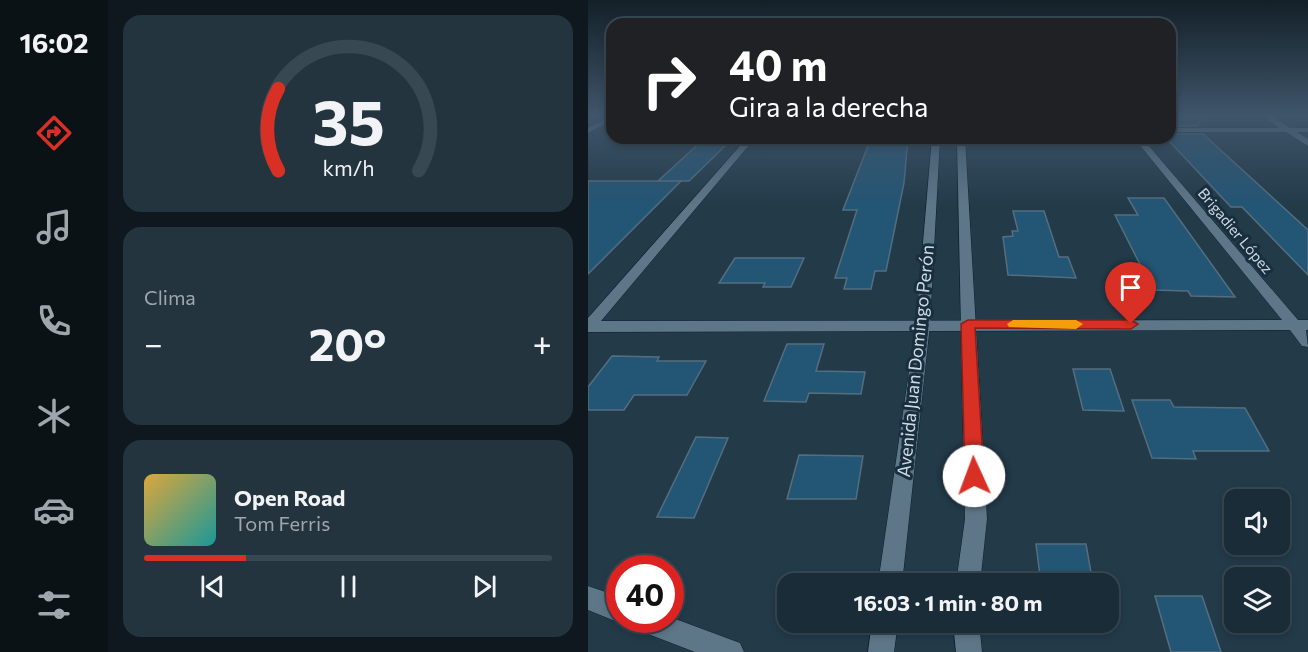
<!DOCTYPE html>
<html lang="es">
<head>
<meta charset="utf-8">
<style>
  body { margin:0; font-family:Commissioner,sans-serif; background:#23343f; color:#f1f3f6; height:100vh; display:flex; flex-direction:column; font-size:22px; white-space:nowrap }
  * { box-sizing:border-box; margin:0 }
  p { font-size:20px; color:#9fa7ad }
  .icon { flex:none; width:33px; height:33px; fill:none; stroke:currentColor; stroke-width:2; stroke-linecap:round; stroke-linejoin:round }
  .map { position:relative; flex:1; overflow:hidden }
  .panel { display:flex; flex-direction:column; gap:15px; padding:15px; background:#0e181e; width:480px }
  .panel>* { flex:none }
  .guide { position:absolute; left:18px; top:18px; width:570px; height:126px; border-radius:18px; box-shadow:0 3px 9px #0003,0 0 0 2px #384852; background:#202124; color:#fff; overflow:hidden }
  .tools { position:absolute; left:636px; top:489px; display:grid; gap:12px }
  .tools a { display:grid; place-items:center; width:66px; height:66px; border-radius:12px; background:#1a2c37; box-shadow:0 3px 9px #0003,0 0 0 2px #384852; font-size:30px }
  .speed { position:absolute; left:18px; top:555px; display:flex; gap:12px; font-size:30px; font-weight:700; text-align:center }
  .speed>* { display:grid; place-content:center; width:78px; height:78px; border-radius:50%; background:#1a2c37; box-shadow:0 3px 9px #0003,0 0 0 2px #384852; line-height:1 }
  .speed .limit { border:9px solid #d22; background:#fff; color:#111 }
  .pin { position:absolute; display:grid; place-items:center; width:51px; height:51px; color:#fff; margin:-62px -26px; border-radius:50% 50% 50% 0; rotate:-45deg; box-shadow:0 0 6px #0007 }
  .pin .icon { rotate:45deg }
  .me { position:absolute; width:66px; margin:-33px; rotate:358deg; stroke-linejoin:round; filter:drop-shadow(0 0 4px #0008) }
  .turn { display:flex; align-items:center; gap:21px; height:126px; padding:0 24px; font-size:27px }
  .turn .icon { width:78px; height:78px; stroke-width:2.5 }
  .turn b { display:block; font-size:42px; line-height:51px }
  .big { font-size:45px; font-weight:700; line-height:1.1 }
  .panel .widget { flex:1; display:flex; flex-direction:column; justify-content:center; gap:9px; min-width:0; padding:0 21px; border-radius:18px; background:#23343f }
  .panel .dial { align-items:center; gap:0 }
  .dial svg { height:156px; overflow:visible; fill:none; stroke:#384852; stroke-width:7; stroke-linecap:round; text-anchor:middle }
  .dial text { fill:#f1f3f6; stroke:none }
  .song { display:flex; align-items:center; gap:18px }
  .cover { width:72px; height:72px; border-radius:9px; background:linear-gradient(135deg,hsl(40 70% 55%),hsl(180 70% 35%)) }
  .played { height:6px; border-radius:3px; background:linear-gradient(90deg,#d93025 25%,#384852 25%) }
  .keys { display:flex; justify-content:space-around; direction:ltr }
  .heat { display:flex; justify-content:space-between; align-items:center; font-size:33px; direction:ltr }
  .trip { position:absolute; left:189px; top:573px; width:342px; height:60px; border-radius:18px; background:#1a2c37; box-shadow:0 3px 9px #0003,0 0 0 2px #384852; font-weight:700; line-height:60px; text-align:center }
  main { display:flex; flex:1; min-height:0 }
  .dock { display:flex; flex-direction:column; width:108px; justify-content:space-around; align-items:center; background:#0a1216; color:#9fa7ad }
  .dock .icon { width:42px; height:42px }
  .dock .active { color:#d93025 }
  .dock b { font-size:27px; color:#f1f3f6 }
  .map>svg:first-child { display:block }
  .building { fill:#235574; stroke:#556e7f; stroke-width:1.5 }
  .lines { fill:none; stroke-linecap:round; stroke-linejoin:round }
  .minor-casing { stroke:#0a202f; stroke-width:1 }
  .tertiary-casing { stroke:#0a202f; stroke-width:1 }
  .minor { fill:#5e7788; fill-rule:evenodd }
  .tertiary { fill:#5e7788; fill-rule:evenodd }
  .route { fill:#d93025; stroke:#8d1f18; stroke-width:1.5 }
  .slow { fill:#f59e0b }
  .labels { text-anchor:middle; stroke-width:6; stroke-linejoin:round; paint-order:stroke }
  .far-street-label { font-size:15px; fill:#cddae4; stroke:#192f3f }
  .street-label { font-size:18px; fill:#cddae4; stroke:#192f3f }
</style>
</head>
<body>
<main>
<nav class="dock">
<b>16:02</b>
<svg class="icon active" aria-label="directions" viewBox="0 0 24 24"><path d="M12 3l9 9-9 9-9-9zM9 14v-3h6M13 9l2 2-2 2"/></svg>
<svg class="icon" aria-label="music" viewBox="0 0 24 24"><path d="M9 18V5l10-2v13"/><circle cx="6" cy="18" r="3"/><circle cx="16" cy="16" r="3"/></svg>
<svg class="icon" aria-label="phone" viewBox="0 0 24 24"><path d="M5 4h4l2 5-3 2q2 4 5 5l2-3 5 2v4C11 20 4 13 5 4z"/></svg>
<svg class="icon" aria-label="climate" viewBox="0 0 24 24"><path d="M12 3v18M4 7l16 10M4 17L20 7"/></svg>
<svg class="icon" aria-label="car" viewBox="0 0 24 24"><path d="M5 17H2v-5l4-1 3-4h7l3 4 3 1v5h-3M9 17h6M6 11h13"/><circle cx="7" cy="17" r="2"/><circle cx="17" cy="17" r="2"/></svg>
<svg class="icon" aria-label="filters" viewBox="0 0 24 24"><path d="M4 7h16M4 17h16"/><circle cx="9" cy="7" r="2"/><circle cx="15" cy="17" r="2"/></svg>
</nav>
<section class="panel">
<div class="widget dial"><svg viewBox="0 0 100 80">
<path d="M14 69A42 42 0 1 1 86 69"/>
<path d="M14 69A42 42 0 0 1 14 27" stroke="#d93025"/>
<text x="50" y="56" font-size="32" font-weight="700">35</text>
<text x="50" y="72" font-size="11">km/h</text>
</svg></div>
<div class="widget"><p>Clima</p>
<div class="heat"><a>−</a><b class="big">20°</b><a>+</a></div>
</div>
<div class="widget">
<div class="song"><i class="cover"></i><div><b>Open Road</b><p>Tom Ferris</p></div></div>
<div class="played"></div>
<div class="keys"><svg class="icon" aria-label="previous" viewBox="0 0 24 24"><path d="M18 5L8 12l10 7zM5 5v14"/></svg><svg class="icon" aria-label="pause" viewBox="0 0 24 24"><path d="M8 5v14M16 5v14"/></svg><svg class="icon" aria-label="next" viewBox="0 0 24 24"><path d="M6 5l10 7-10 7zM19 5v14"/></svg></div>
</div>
</section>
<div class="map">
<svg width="720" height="652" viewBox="0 0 720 652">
  <rect width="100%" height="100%" fill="#233a49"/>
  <g class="building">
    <path d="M 582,117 L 616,117 L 609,126 L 582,126 Z"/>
    <path d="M 582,134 L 615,134 L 720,230 L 720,275 L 654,207 L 643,207 L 582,142 Z"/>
    <path d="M 117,138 L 139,138 L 142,141 L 101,181 L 70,181 Z"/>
    <path d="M 283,138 L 320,138 L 316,183 L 298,271 L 287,271 L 283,289 L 256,289 L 259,278 L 247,278 L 269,210 L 255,210 Z"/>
    <path d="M 0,181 L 93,181 L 0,274 Z"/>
    <path d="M 540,198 L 576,198 L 647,297 L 603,296 L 600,291 L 565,290 L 527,215 L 550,215 Z"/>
    <path d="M 425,211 L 456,211 L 471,257 L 480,257 L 488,278 L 420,275 L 415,237 L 425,236 L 424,231 L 430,231 Z"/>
    <path d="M 147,258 L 216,258 L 203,287 L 175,287 L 177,283 L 131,283 Z"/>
    <path d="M 199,344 L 236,344 L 228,371 L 277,372 L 273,394 L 221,393 L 218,402 L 176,401 Z"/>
    <path d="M 24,356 L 71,357 L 69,361 L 118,361 L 99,395 L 46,395 L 36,410 L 0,410 L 0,387 Z"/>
    <path d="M 485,369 L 522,369 L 536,411 L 495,410 Z"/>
    <path d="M 544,400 L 582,400 L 586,407 L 657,408 L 681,451 L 605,451 L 608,459 L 564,458 Z"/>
    <path d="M 108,437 L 140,438 L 106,518 L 69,517 Z"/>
    <path d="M 211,455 L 275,456 L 268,499 L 199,499 Z"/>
    <path d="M 448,544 L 498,544 L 505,584 L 453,584 Z"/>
    <path d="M 567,596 L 614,596 L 633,652 L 583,652 Z"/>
  </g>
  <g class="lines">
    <defs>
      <g id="minor">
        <path d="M 24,115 L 24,120 L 0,133 L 0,128 Z"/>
        <path d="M 673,115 L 682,115 L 702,128 L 720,128 L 720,132 L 709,132 L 720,139 L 720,146 L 698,132 L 582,132 L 582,128 L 691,128 Z"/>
        <path d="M 159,138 L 167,138 L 13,321 L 694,320 L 546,138 L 554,138 L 710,320 L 720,320 L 720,330 L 718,330 L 720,347 L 714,346 L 702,330 L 0,332 L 0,318 Z"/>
        <path d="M 0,586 L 32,597 L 32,620 L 40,620 L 32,623 L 0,610 Z"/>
        <path d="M 82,617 L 152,643 L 156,652 L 107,652 L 47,629 L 43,620 L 82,620 Z"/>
      </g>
      <g id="tertiary">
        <path d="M 344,138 L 352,138 L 342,324 L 314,584 L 290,584 L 328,324 Z"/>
        <path d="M 369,138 L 377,138 L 399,519 L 392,584 L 368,584 L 377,519 Z"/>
        <path d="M 284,622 L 310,622 L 306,652 L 280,652 Z"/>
        <path d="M 365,622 L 391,622 L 394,652 L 368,652 Z"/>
      </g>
    </defs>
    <use href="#minor" class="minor-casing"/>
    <use href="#tertiary" class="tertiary-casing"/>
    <use href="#minor" class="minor"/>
    <use href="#tertiary" class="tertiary"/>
  </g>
  <linearGradient id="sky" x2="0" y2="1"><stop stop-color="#132028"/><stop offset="0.56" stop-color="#3f556a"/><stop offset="1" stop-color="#3f556a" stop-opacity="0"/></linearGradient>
  <rect width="720" height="206" fill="url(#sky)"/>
  <path class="route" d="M 380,320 L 543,320 L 550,324 L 543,329 L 387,328 L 396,476 L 393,481 L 386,484 L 380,481 L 377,476 L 373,324 Z"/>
  <path class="slow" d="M 425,320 L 488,320 L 495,324 L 488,329 L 421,327 L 419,324 Z"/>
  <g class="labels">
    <g class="far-street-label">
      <text transform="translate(647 231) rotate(50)" y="5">Brigadier López</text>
    </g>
    <g class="street-label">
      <text transform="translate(328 361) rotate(-84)" y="6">Avenida Juan Domingo Perón</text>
    </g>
  </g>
</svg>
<div class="tools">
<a><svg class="icon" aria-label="sound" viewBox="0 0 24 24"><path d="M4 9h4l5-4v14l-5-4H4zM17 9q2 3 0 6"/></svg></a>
<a><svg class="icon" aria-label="layers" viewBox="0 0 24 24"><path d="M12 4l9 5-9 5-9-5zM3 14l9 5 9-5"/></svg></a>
</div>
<div class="speed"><div class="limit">40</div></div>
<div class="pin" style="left:543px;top:324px;background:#d93025"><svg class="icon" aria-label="arrive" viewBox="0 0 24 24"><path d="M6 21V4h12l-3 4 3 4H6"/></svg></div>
<svg class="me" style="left:386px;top:476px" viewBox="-20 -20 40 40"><circle r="19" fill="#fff"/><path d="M0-13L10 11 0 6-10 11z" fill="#d93025"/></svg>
<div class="trip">16:03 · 1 min · 80 m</div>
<div class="guide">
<div class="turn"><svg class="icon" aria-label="right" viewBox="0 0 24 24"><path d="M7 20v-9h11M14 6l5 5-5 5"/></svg><div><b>40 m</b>Gira a la derecha</div></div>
</div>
</div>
</main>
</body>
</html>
